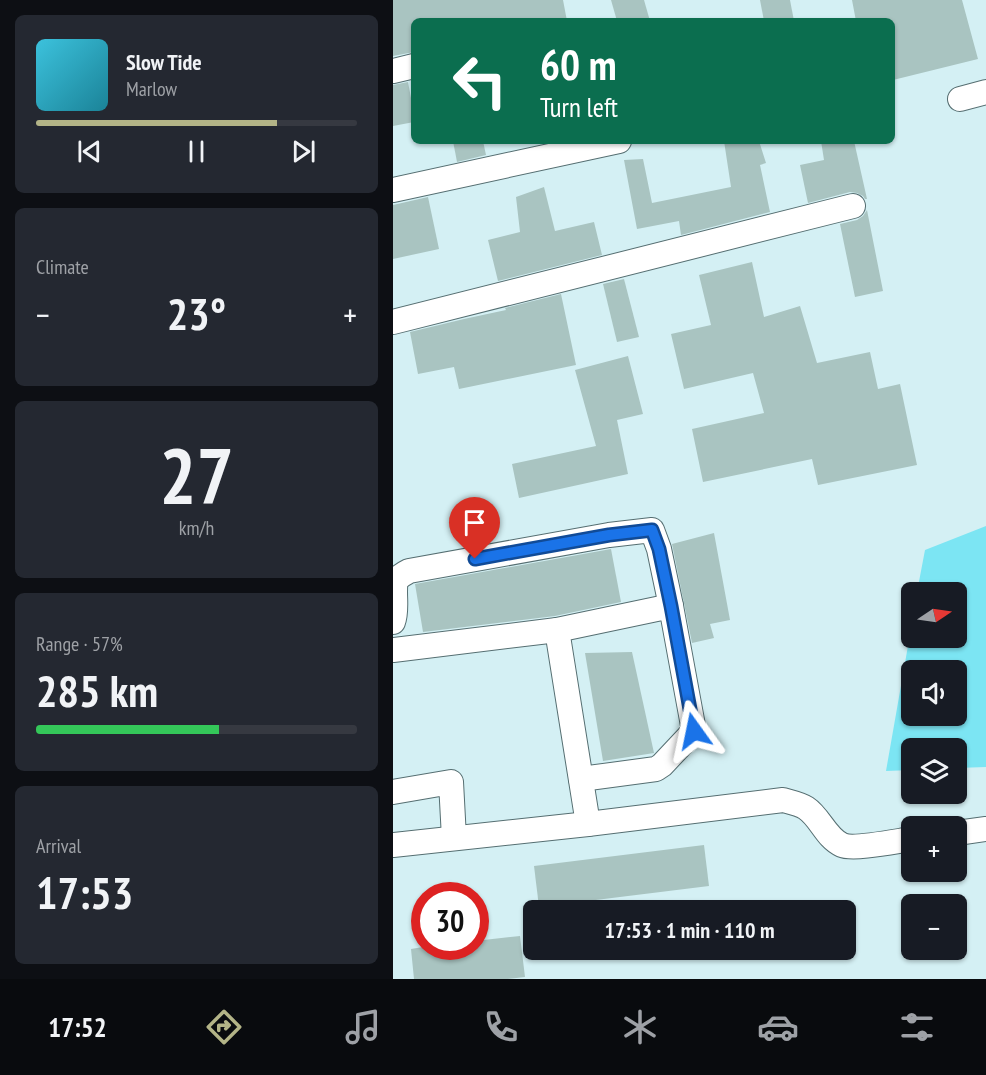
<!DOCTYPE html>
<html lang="en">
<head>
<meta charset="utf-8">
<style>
  body { margin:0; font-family:"PT Sans Narrow",sans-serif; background:#242831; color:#f1f3f6; height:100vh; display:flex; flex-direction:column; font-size:22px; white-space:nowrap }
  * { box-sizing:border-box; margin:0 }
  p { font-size:20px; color:#9ea1a6 }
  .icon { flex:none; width:33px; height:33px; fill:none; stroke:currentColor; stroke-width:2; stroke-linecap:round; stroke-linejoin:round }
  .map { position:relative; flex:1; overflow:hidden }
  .details { display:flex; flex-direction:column; gap:15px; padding:15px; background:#0d0f14; width:393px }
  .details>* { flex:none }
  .hud { position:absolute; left:18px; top:18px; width:484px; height:126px; border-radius:9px; box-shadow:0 2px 4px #0004; background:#0b6e4f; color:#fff; overflow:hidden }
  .needle { width:39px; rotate:77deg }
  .fabs { position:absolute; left:508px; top:582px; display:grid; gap:12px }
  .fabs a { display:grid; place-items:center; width:66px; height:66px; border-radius:9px; background:#171b24; box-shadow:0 2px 4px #0004; font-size:30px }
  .speed { position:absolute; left:18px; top:882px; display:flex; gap:12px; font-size:30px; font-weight:700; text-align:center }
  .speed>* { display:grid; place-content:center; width:78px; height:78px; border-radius:50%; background:#171b24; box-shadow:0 2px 4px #0004; line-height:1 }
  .speed .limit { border:9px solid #d22; background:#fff; color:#111 }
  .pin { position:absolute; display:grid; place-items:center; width:51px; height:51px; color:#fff; margin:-62px -26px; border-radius:50% 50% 50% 0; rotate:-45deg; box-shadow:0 0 6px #0007 }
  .pin .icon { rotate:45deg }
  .me { position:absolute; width:66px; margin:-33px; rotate:348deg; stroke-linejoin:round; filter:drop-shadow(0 0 4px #0008) }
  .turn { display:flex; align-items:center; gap:21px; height:126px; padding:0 30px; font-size:27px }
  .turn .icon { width:78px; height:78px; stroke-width:2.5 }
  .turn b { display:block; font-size:42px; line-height:51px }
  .big { font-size:45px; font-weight:600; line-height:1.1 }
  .details .widget { flex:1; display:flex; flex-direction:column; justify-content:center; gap:9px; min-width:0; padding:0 21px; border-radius:9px; background:#242831 }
  .details .dial { align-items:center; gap:0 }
  .dial b { font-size:78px; line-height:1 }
  .song { display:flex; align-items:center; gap:18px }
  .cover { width:72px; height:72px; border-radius:9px; background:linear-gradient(135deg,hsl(190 70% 55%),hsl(190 70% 35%)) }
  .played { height:6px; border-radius:3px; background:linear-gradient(90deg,#b3b487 75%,#363941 75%) }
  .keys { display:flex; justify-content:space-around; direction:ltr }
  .heat { display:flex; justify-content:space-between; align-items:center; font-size:33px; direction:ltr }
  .charge { height:9px; border-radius:4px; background:linear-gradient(90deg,#34c759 57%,#363941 0) }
  .trip { position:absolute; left:130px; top:900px; width:333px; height:60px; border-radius:9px; background:#171b24; box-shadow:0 2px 4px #0004; font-weight:600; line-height:60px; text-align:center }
  .tab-bar { display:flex; height:96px; justify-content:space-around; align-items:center; background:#090b0e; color:#9ea1a6 }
  .tab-bar .icon { width:42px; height:42px }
  .tab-bar .current { color:#b3b487 }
  .tab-bar b { font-size:27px; color:#f1f3f6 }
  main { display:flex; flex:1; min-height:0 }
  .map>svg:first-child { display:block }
  .green { fill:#7ce5f3; fill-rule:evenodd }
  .building { fill:#a9c4c1 }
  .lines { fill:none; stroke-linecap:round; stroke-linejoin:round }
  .street-casing { stroke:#556e71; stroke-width:26 }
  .street { stroke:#fff; stroke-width:24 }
  .route-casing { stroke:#114b97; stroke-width:15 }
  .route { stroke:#1a73e8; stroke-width:10 }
</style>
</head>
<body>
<main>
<section class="details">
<div class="widget">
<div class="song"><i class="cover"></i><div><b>Slow Tide</b><p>Marlow</p></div></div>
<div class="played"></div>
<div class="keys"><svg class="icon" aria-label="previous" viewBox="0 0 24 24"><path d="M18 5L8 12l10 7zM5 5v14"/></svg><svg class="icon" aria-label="pause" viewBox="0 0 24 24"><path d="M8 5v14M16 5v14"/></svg><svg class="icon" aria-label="next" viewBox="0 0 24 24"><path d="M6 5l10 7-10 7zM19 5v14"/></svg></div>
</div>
<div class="widget"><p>Climate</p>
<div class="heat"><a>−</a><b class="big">23°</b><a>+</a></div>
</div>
<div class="widget dial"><b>27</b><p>km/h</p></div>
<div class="widget"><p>Range · 57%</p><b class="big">285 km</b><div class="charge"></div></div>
<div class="widget"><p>Arrival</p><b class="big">17:53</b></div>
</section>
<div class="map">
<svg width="593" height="979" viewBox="0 0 593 979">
  <rect width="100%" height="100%" fill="#d4f0f4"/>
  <path class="green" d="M 593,526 L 593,767 L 564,768 L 564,748 L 519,748 L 519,770 L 493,771 L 519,623 L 519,638 L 564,638 L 564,592 L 524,592 L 532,550 ZM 519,670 L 564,670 L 564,716 L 519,716 Z"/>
  <g class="building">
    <path d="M 0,0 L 170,0 L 174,21 L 21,21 L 21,52 L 0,56 Z"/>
    <path d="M 218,0 L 251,0 L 257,21 L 224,21 Z"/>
    <path d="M 367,0 L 397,0 L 401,21 L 371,21 Z"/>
    <path d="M 459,0 L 569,0 L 585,59 L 500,80 L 500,21 L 463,21 Z"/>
    <path d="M 15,82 L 21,114 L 21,122 L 0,126 L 0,85 Z"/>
    <path d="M 60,141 L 90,141 L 93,155 L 64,162 Z"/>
    <path d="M 331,141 L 366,141 L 373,163 L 367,165 L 377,212 L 288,235 L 286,221 L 244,229 L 231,160 L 250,159 L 259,203 L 338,187 Z"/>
    <path d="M 428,141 L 461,141 L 474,199 L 472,199 L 470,196 L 464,193 L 457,192 L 415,203 L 407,165 L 431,160 Z"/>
    <path d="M 151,187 L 162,231 L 201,222 L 209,255 L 105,281 L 95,240 L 127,232 L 123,197 Z"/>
    <path d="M 35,197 L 46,249 L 0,259 L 0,205 Z"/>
    <path d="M 474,210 L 490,291 L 462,297 L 447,224 L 464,220 L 470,216 Z"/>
    <path d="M 359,262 L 371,317 L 407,306 L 424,363 L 477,352 L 485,389 L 507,384 L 524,465 L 425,485 L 419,459 L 310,482 L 299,429 L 371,413 L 360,373 L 291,389 L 278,334 L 318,325 L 306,275 Z"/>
    <path d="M 231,279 L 246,337 L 224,342 L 210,284 Z"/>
    <path d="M 168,294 L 183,365 L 66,389 L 61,367 L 25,374 L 17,332 L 71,319 L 113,310 L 112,308 Z"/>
    <path d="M 235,356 L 250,414 L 224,420 L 235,474 L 126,498 L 119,464 L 203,446 L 182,370 Z"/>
    <path d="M 321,533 L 337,620 L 317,624 L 321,638 L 299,643 L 279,544 Z"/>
    <path d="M 218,549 L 228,602 L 162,616 L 30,632 L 22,584 Z"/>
    <path d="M 239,652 L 261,753 L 210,761 L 192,653 Z"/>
    <path d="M 311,845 L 316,886 L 146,907 L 141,866 Z"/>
    <path d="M 127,936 L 132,977 L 115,979 L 21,979 L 18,949 L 36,946 L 82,946 L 82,941 Z"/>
  </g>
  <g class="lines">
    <defs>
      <g id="street">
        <path d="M 0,71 L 21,66"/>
        <path d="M 567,99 L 593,92"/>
        <path d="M 0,190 L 226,141"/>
        <path d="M 0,322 L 460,206"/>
        <path d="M 0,622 C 5,609 0,593 3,580 C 6,577 12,573 16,571 L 216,535 L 259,530 L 266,549 L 278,606"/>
        <path d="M 164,630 L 195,824"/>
        <path d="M 0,650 L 164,630 L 278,606 L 301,731 L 269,765 L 263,769 L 188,779"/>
        <path d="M 0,792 L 58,782 L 61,838"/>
        <path d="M 564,833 L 593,829"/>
        <path d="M 0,845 L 195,824 L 390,800 C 397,802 407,804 413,808 C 427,817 433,838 449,845 C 460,850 504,841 519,839"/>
      </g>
    </defs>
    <use href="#street" class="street-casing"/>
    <use href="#street" class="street"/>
  </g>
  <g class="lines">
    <defs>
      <path id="route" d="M 82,559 L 216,535 L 259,530 L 266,549 L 278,606 L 301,731"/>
    </defs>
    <use href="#route" class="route-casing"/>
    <use href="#route" class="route"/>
  </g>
</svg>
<div class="fabs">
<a><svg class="needle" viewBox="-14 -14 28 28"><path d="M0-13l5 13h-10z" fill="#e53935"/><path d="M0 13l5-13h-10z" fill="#9ea1a6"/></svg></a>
<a><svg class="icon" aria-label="sound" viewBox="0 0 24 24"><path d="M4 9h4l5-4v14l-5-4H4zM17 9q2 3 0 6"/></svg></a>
<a><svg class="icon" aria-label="layers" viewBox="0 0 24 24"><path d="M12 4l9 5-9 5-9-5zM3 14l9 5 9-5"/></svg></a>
<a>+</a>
<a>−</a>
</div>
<div class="speed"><div class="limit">30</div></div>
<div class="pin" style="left:82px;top:559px;background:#d93025"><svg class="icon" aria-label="arrive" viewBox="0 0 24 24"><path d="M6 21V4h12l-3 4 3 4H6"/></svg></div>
<svg class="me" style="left:301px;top:731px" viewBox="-20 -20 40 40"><path d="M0-17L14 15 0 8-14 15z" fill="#1a73e8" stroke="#fff" stroke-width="4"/></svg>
<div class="trip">17:53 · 1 min · 110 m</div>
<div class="hud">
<div class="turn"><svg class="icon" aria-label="left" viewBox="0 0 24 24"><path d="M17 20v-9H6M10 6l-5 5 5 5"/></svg><div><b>60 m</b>Turn left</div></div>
</div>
</div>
</main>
<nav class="tab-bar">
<b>17:52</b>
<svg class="icon current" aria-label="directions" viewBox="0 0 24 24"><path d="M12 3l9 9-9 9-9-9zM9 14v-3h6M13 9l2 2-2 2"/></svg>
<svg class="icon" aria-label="music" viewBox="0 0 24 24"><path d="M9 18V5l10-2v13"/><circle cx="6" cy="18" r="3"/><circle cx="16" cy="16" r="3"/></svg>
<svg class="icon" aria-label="phone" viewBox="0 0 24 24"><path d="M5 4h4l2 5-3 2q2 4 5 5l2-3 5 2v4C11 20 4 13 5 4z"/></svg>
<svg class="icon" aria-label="climate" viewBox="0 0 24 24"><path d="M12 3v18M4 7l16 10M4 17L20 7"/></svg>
<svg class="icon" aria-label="car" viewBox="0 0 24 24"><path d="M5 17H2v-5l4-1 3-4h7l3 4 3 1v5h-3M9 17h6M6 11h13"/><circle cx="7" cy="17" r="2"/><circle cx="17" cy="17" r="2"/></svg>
<svg class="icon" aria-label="filters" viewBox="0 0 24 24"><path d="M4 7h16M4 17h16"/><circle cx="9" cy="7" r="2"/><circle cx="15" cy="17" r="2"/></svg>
</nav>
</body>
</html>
